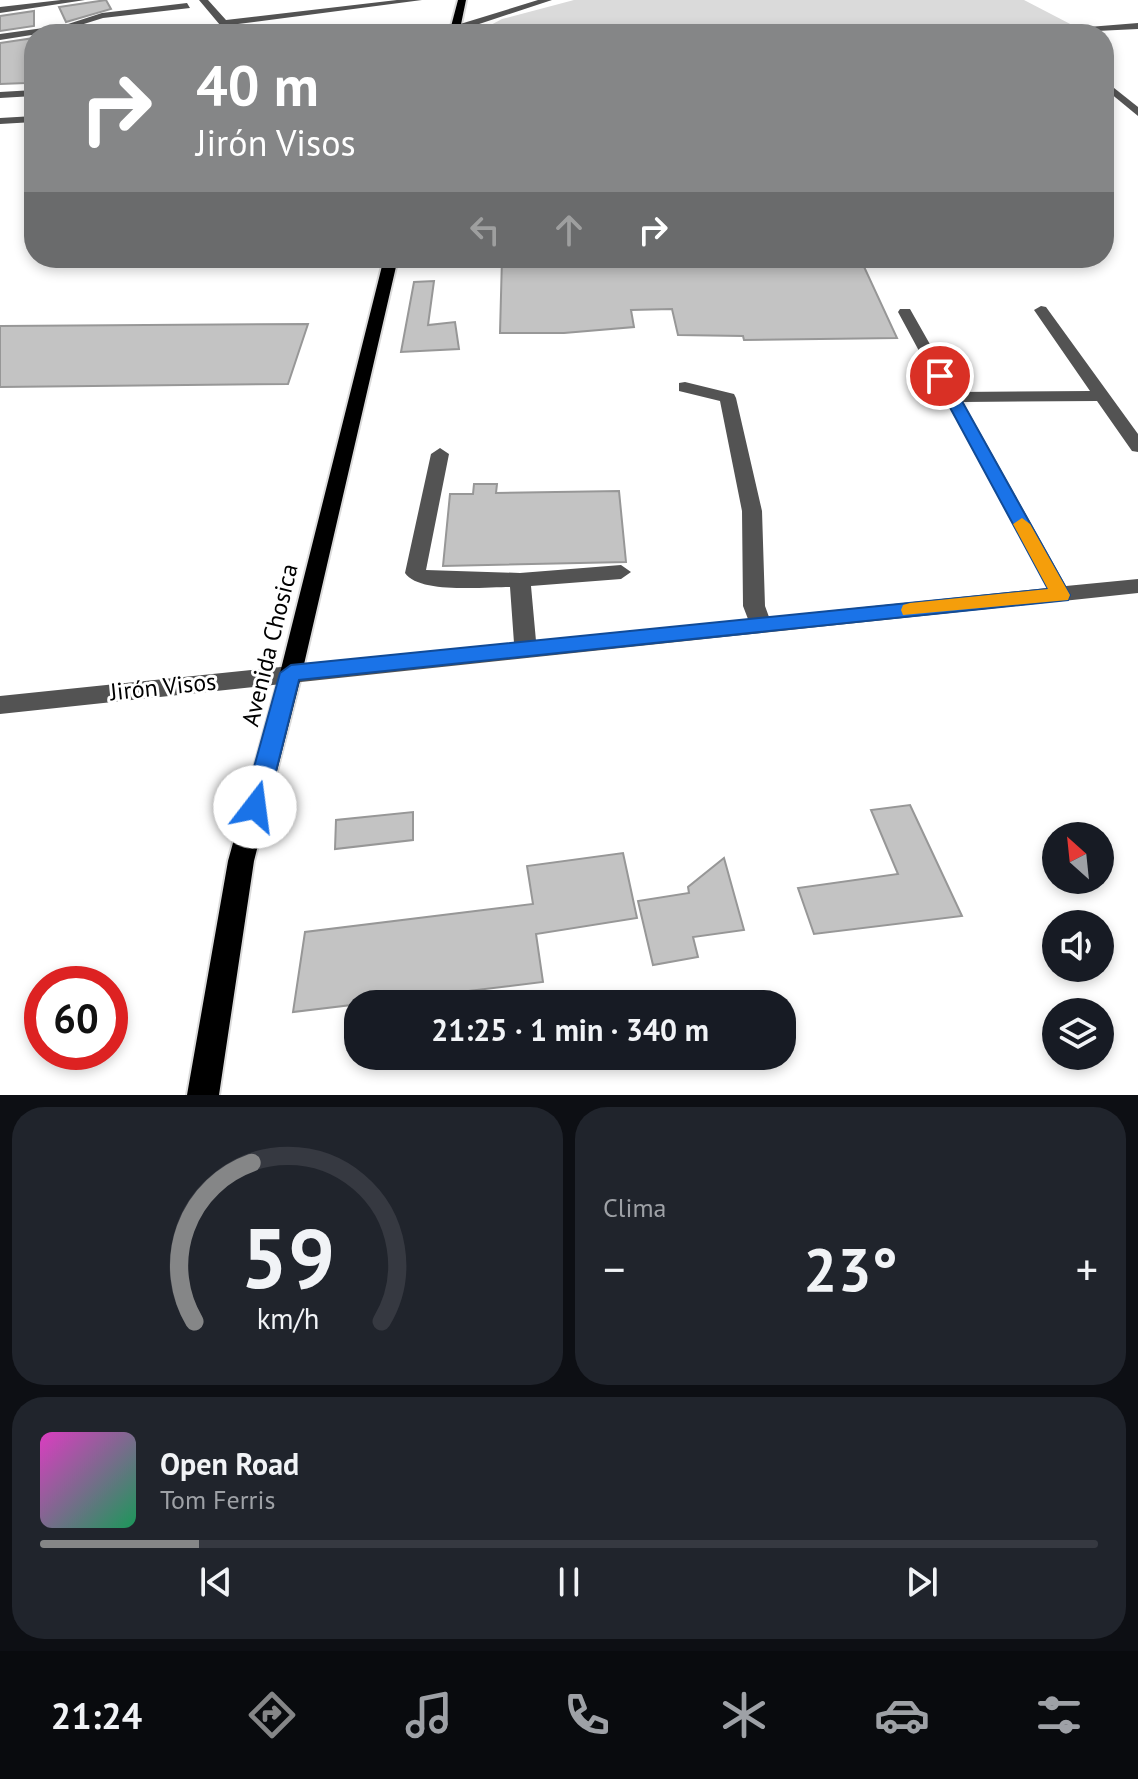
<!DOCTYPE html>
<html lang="es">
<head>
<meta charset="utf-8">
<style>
  body { margin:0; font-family:"PT Sans",sans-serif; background:#20242c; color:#f1f3f6; height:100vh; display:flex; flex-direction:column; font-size:30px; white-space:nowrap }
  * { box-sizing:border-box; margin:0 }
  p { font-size:26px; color:#9ea1a6 }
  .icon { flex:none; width:44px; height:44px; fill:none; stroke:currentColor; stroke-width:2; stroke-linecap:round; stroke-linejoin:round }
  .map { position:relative; height:1095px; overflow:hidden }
  .sheet { display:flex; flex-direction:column; gap:12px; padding:12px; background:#0d0f14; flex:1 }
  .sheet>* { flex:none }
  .guide { position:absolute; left:24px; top:24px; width:1090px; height:244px; border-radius:32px; box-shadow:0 4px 12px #0003; background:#858687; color:#fff; overflow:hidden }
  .needle { width:52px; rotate:333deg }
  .tools { position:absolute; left:1042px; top:822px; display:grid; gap:16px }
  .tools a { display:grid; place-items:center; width:72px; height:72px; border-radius:50%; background:#171b24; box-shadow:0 4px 12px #0003; font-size:40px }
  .speed { position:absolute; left:24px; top:966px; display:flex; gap:16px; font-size:40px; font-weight:700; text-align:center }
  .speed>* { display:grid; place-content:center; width:104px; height:104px; border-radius:50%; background:#171b24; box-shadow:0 4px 12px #0003; line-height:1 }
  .speed .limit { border:12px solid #d22; background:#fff; color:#111 }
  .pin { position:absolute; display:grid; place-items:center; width:68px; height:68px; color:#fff; margin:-34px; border:4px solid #fff; border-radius:50%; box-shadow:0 2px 8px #0007 }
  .me { position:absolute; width:88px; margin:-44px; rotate:15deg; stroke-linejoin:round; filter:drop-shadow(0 0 6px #0008) }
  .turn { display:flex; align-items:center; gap:28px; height:168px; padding:0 40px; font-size:36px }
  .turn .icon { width:104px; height:104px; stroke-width:2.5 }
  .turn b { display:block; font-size:56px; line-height:68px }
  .lanes { display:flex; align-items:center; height:76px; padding:0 40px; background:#0003; justify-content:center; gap:40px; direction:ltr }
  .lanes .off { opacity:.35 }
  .big { font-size:60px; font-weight:700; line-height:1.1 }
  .sheet .widget { flex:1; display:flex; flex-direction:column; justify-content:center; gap:12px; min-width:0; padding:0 28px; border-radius:32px; background:#20242c }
  .sheet .dial { align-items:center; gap:0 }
  .dial svg { height:208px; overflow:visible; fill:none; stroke:#363941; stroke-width:7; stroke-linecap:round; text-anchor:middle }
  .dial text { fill:#f1f3f6; stroke:none }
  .song { display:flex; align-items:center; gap:24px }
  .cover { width:96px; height:96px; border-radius:12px; background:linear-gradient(135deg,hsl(310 70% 55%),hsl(150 70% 35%)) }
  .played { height:8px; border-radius:4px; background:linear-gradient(90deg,#858687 15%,#363941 15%) }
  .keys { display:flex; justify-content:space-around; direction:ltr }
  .heat { display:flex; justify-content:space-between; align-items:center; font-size:44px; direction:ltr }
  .sheet .tiles { flex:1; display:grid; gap:12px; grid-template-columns:1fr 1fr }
  .widget:last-child { grid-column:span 2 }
  .trip { position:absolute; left:344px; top:990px; width:452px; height:80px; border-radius:32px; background:#171b24; box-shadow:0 4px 12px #0003; font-weight:700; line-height:80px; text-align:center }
  .tab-bar { display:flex; height:128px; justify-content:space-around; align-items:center; background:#090b0e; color:#9ea1a6 }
  .tab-bar .icon { width:56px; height:56px }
  .tab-bar .current { color:#858687 }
  .tab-bar b { font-size:36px; color:#f1f3f6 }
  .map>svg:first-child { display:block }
  .green { fill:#dadada }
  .building { fill:#c3c3c3; stroke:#979797; stroke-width:2 }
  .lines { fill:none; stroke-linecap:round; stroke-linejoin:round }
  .major-casing { stroke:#dbdbdb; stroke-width:4 }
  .minor { fill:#535353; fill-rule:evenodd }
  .major { fill:#000; fill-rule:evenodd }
  .route { fill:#1a73e8; stroke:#114b97; stroke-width:2 }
  .slow { fill:#f59e0b }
  .labels { text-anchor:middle; stroke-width:6; stroke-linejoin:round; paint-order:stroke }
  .street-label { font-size:24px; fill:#000; stroke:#fff }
</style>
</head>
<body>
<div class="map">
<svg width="1138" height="1095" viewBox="0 0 1138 1095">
  <rect width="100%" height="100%" fill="#fff"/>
  <path class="green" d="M 574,0 L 1024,0 L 1076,27 L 983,34 L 474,34 L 502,19 Z"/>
  <g class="building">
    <path d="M 106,0 L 111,9 L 66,22 L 59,7 Z"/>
    <path d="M 34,11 L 34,26 L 0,31 L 0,16 Z"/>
    <path d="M 34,38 L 34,73 L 26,83 L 0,84 L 0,43 Z"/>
    <path d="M 502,258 L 860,258 L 897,338 L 744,340 L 743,336 L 678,335 L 672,309 L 631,310 L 634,327 L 564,333 L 500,333 Z"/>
    <path d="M 434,281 L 428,325 L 455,322 L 459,349 L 401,352 L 414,282 Z"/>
    <path d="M 308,324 L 288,384 L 0,387 L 0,326 Z"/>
    <path d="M 474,484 L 497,484 L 496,493 L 619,491 L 626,562 L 443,566 L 450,494 L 473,494 Z"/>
    <path d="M 910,805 L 962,916 L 814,934 L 798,888 L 898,874 L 871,810 Z"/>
    <path d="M 413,812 L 413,840 L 335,849 L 336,820 Z"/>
    <path d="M 623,853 L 637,918 L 536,934 L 543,982 L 293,1012 L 305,932 L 533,904 L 527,866 Z"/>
    <path d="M 724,858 L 744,930 L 693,937 L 698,957 L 653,965 L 638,901 L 689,893 L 688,887 Z"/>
  </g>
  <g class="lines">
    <defs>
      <g id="major">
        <path d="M 458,0 L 466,0 L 459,34 L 449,34 Z"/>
        <path d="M 384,258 L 398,258 L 302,673 L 254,861 L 219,1095 L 187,1095 L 228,861 L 280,673 Z"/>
      </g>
    </defs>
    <use href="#major" class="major-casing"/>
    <g class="minor">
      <path d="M 61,0 L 85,0 L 0,13 L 0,7 Z"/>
      <path d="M 199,0 L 208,0 L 226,20 L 397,0 L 422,0 L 238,24 L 240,26 L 236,29 L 220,25 Z"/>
      <path d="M 538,0 L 552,0 L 449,34 L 406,34 L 457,25 Z"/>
      <path d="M 187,3 L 190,8 L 103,18 L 71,28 L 75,34 L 65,34 L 63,30 L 0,40 L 0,34 L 65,25 L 102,13 Z"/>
      <path d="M 1138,23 L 1138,29 L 1034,34 L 1039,31 Z"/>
      <path d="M 122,27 L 119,32 L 75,34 L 80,31 Z"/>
      <path d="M 1104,80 L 1138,107 L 1138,116 L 1104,88 Z"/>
      <path d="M 34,90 L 34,96 L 0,98 L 0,92 Z"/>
      <path d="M 34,116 L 34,122 L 0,124 L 0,118 Z"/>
      <path d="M 1041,306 L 1046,307 L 1138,434 L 1138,452 L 1132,451 L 1097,401 L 963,402 L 1066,586 L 1138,579 L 1138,593 L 0,714 L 0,696 L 514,643 L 510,587 C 485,587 419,594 405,573 L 431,454 L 440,448 L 449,454 L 426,570 L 520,573 L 621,565 L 631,572 L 621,579 L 531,586 L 536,641 L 748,619 L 743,606 L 742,511 L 720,401 L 679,391 L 679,383 L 685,382 L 734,394 L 736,398 L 762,511 L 765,606 L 769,617 L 1047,588 L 898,312 L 900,309 L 910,309 L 957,392 L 1090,391 L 1034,310 Z"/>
    </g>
    <use href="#major" class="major"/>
  </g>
  <path class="route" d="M 935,373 L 948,376 L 1070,595 L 1068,600 L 299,680 L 267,807 L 263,815 L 255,818 L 247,815 L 243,807 L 280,673 L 291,665 L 1048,589 L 933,376 Z"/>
  <path class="slow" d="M 1022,518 L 1030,524 L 1070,595 L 1068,600 L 903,615 L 901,610 L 903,605 L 910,603 L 1048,589 L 1013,524 Z"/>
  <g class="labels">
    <g class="street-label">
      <text transform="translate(270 645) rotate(-76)" y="8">Avenida Chosica</text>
      <text transform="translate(163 687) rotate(-6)" y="8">Jirón Visos</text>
    </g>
  </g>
</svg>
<div class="tools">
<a><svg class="needle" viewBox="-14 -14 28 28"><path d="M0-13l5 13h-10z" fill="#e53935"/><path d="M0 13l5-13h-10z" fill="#9ea1a6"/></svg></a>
<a><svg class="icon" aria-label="sound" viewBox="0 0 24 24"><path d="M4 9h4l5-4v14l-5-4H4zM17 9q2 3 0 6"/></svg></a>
<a><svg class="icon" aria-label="layers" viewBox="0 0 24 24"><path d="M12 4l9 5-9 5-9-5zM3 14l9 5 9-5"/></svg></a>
</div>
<div class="speed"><div class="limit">60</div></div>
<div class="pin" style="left:940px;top:376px;background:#d93025"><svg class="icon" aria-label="arrive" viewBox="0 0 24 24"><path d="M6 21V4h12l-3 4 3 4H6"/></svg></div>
<svg class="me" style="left:255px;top:807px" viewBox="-20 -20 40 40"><circle r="19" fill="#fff"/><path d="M0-13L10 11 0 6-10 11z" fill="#1a73e8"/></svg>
<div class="trip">21:25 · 1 min · 340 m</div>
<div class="guide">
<div class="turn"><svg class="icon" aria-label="right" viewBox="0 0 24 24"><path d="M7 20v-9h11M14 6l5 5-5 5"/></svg><div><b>40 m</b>Jirón Visos</div></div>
<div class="lanes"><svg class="icon off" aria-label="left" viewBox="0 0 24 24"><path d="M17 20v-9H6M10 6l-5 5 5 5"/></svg><svg class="icon off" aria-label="ahead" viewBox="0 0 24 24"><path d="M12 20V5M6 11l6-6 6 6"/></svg><svg class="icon" aria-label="right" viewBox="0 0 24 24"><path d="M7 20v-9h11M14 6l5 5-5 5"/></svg></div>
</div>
</div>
<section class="sheet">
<div class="tiles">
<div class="widget dial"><svg viewBox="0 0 100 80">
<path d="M14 69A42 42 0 1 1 86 69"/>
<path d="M14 69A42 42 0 0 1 36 8" stroke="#858687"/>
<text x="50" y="56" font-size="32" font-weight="700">59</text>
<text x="50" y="72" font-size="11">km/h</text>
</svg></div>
<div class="widget"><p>Clima</p>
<div class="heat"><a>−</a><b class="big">23°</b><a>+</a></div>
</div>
<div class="widget">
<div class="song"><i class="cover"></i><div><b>Open Road</b><p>Tom Ferris</p></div></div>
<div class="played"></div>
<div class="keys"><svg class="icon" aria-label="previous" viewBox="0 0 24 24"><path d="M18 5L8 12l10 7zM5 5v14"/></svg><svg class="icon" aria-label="pause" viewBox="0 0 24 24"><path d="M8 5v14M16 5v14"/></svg><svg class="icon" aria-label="next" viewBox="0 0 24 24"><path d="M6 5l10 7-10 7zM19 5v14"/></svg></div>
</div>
</div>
</section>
<nav class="tab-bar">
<b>21:24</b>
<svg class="icon current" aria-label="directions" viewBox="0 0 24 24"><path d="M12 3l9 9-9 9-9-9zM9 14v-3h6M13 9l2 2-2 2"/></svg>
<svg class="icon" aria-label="music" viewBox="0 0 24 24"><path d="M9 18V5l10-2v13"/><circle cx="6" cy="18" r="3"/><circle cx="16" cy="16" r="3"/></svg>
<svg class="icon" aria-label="phone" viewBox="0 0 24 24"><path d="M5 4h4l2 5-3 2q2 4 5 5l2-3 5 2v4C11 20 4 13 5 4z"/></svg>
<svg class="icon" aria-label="climate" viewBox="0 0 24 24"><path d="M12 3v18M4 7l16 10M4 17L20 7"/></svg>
<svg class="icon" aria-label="car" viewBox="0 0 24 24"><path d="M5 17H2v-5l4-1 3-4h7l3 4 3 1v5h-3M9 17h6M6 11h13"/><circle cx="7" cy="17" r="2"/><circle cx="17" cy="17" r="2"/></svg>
<svg class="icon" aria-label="filters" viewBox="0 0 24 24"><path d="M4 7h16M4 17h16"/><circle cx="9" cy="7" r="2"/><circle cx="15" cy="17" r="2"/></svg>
</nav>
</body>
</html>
